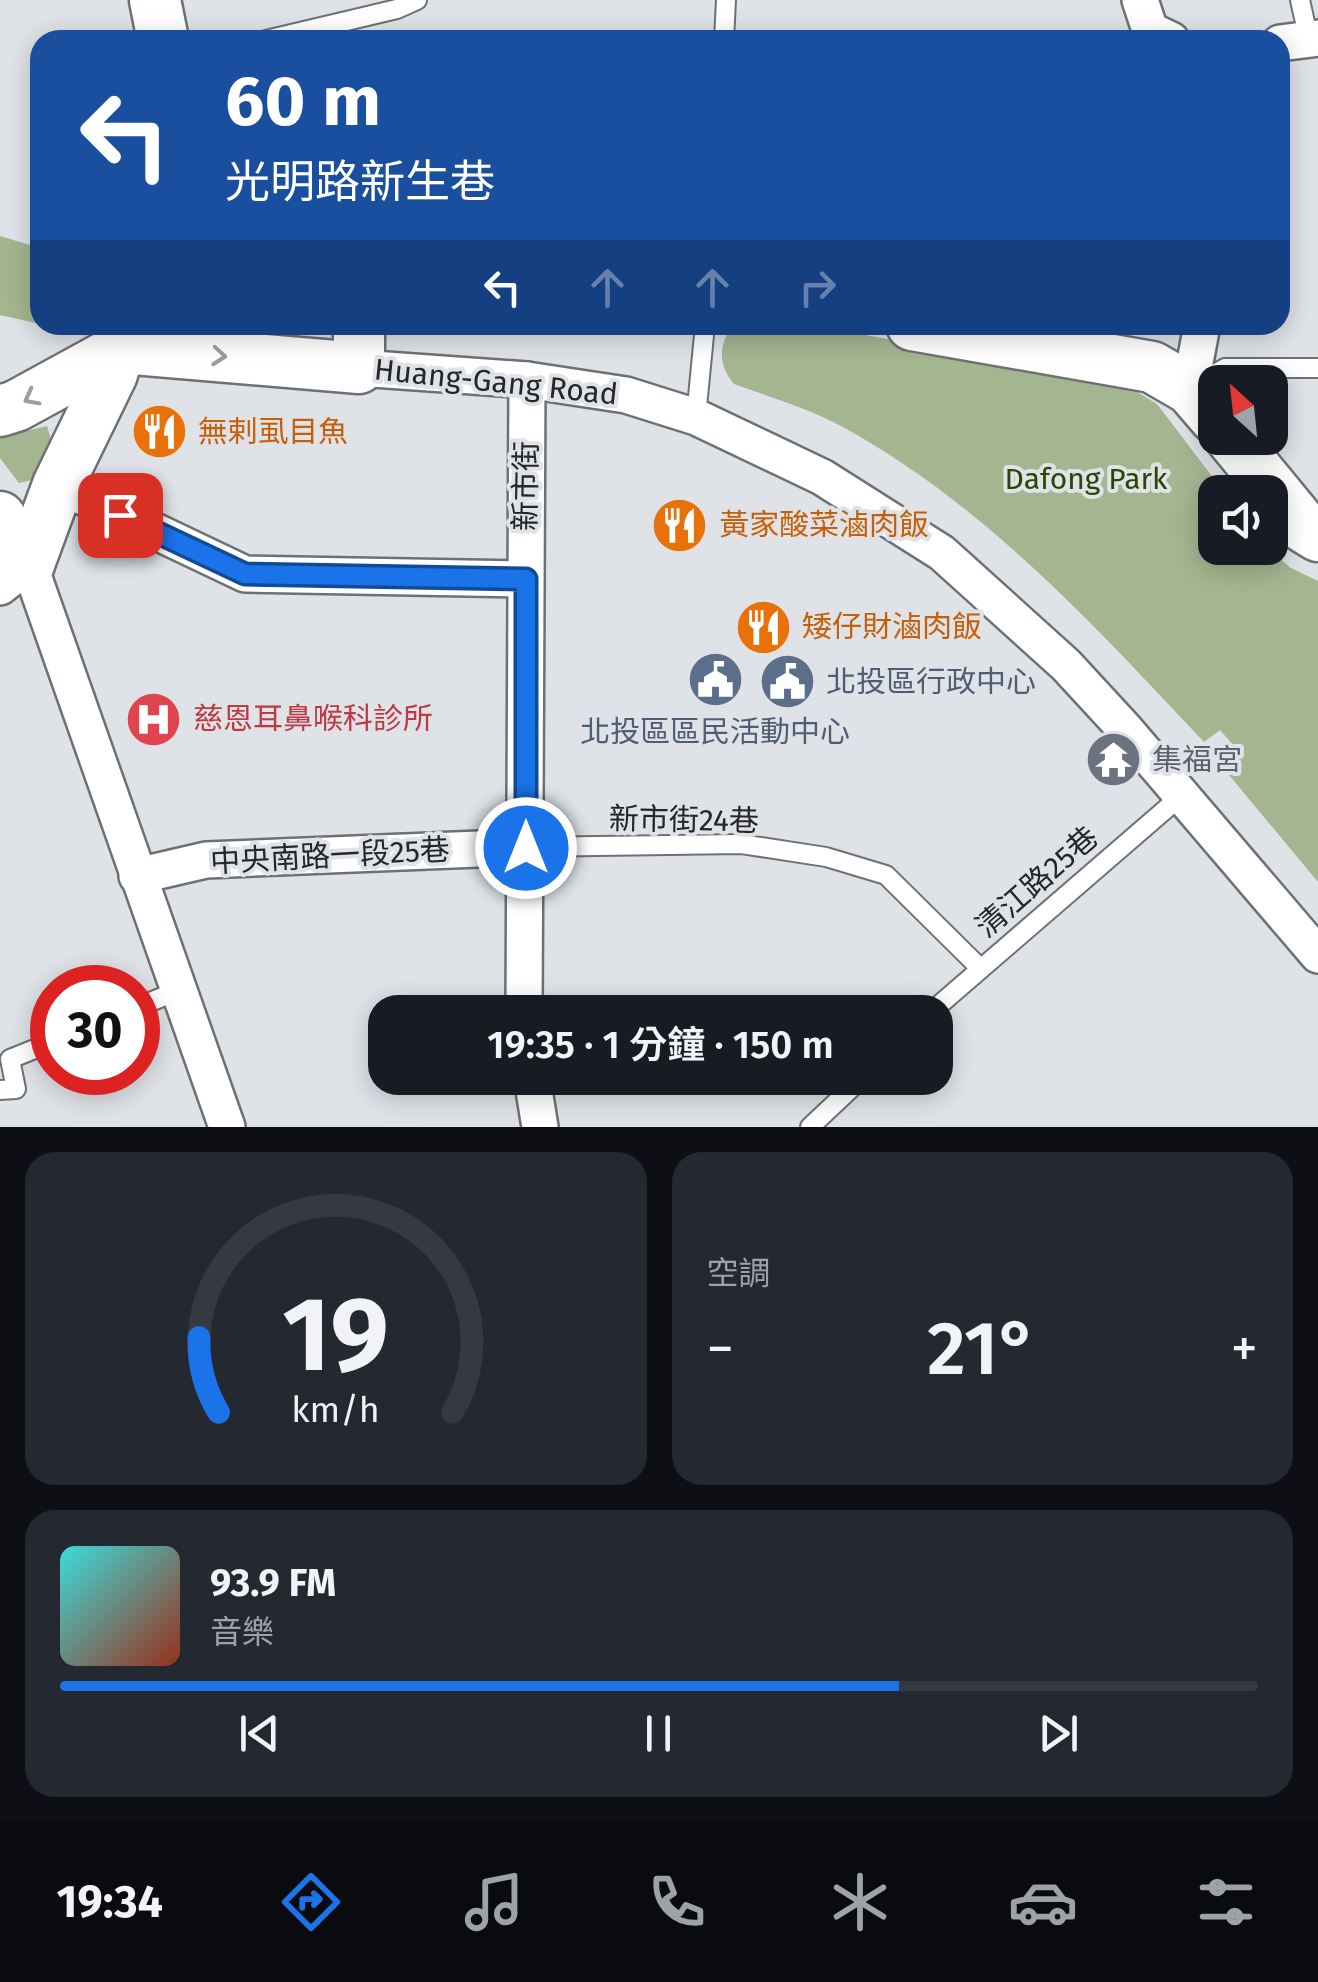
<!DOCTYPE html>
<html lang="zh-TW">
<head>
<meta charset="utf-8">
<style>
  body { margin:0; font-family:"Fira Sans","Noto Sans TC",sans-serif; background:#242831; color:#f1f3f6; height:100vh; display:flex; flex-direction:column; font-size:38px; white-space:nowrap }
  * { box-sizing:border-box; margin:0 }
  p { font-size:32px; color:#9ea1a6 }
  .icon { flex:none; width:55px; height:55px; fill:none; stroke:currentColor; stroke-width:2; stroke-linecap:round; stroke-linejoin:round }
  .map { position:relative; height:1127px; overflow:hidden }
  .sheet { display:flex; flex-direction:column; gap:25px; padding:25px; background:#0d0f14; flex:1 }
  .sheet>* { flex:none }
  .banner { position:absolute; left:30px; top:30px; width:1260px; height:305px; border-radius:30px; box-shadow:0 5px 25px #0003; background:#1a4fa0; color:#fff; overflow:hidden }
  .needle { width:65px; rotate:333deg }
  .fabs { position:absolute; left:1198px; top:365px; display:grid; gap:20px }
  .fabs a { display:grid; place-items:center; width:90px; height:90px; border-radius:20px; background:#171b24; box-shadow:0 5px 25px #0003; font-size:50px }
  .speed { position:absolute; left:30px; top:965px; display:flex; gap:20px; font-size:50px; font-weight:700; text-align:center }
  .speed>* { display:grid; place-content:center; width:130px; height:130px; border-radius:50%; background:#171b24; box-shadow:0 5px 25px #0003; line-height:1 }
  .speed .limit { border:15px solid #d22; background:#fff; color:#111 }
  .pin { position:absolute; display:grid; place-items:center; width:85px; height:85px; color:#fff; margin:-42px; border-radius:20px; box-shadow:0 5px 15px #0006 }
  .me { position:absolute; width:110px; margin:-55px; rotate:0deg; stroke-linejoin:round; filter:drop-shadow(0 0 8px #0008) }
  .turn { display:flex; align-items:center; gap:35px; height:210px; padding:0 30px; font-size:45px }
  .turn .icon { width:130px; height:130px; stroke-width:2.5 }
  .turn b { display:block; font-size:70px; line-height:85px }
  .lanes { display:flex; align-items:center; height:95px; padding:0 30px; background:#0003; justify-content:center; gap:50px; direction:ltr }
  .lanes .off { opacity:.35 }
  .big { font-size:75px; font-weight:600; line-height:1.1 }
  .sheet .card { flex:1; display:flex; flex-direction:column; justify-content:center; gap:15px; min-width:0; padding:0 35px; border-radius:30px; background:#242831 }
  .sheet .dial { align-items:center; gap:0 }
  .dial svg { height:260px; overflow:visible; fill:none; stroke:#363941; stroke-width:7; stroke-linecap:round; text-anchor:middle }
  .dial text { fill:#f1f3f6; stroke:none }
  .song { display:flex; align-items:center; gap:30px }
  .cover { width:120px; height:120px; border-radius:15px; background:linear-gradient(135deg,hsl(180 70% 55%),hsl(10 70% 35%)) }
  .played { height:10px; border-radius:5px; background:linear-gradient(90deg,#1a73e8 70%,#363941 70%) }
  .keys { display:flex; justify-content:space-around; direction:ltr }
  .heat { display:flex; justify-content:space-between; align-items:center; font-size:55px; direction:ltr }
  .sheet .tiles { flex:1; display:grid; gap:25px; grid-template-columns:1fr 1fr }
  .card:last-child { grid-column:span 2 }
  .trip { position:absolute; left:368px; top:995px; width:585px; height:100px; border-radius:30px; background:#171b24; box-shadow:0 5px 25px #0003; font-weight:600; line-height:100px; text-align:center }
  .tabs { display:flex; height:160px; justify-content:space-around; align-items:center; background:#090b0e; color:#9ea1a6 }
  .tabs .icon { width:70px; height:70px }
  .tabs .current { color:#1a73e8 }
  .tabs b { font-size:45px; color:#f1f3f6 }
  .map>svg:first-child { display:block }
  .green { fill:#a3b690 }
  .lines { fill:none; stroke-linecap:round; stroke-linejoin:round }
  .lane-casing { stroke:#6d7175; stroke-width:22 }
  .street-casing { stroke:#6d7175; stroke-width:40 }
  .secondary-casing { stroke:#6d7175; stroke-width:55 }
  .lane { stroke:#fff; stroke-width:18 }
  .street { stroke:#fff; stroke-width:35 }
  .secondary { stroke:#fff; stroke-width:50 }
  .oneway { stroke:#9d9d9e }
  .route-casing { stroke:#114b97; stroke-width:25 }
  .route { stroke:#1a73e8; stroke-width:18 }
  .labels { text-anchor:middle; stroke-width:8; stroke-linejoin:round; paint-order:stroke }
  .street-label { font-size:30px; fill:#252628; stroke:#dfe2e7 }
  .food-label { font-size:30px; fill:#c56008; stroke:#dfe2e7; text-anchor:start }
  .park-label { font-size:30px; fill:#2b4505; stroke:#dfe2e7 }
  .service-label { font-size:30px; fill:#4e5e75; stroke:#dfe2e7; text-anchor:start }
  .health-label { font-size:30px; fill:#be3a42; stroke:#dfe2e7; text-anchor:start }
  .worship-label { font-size:30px; fill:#5b616d; stroke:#dfe2e7; text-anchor:start }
</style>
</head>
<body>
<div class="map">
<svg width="1318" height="1127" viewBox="0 0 1318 1127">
  <rect width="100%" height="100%" fill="#dfe2e7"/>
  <g class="green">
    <path d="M 0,236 L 40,248 L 40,324 L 0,315 Z"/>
    <path d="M 733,325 L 812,325 L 1122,383 L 1157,404 L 1224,492 L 1215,492 L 1215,548 L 1267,548 L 1291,568 L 1318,581 L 1318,882 L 1224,769 L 1241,754 L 1220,730 L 1204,742 C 1094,625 984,504 841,426 C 808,408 769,397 734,384 C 718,365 718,345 733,325 Z"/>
    <path d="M 47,426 L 51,439 L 32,480 L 19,483 L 0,458 L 0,437 Z"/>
  </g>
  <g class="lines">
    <defs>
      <g id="lane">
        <path d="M 1300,0 L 1309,40"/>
        <path d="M 266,40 L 397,9 L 417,0"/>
        <path d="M 724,40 L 726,0"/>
        <path d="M 1194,386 L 1225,368 L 1318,368"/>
        <path d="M 696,417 L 705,325"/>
        <path d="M 526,847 L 741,844 L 826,857 L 886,875 L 980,968"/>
        <path d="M 138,1007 L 177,991"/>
        <path d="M 931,1012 L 1181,796"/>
        <path d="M 0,1090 L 16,1089 L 10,1059 L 52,1042"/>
        <path d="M 810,1127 L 862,1078"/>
      </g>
      <g id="street">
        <path d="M 1140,0 L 1150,30 L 1171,40"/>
        <path d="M 1280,43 L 1318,38"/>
        <path d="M 359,368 L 527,380 L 626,395 L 696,417 L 822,477 L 942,553 L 1066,665 L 1125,729 L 1318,955"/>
        <path d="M 1190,389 L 1202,325"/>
        <path d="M 58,485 L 245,574 L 525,579"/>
        <path d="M 0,587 L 29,564 L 227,1127"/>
        <path d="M 137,876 L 206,860 L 526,847"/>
        <path d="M 524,1012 L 527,380"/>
        <path d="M 532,1078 L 540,1127"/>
      </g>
      <g id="secondary">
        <path d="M 155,0 L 163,40"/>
        <path d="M 912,325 L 1152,367 L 1190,389 L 1215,418"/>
        <path d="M 122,348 L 359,368 L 359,325"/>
        <path d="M 0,411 L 16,406 L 122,348"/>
        <path d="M 1231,438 L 1305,528 L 1318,536"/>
        <path d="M 0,517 L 29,564"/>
        <path d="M 29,564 L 58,485 L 112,374 L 126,325"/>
      </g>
    </defs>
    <use href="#lane" class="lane-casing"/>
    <use href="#street" class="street-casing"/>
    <use href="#secondary" class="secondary-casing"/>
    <use href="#lane" class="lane"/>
    <use href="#street" class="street"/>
    <use href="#secondary" class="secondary"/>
  </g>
  <defs><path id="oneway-chevron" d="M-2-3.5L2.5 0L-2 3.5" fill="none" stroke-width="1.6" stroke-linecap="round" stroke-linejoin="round" transform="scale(2.5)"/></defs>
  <g class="oneway">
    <use href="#oneway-chevron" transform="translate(219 356) rotate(5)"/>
    <use href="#oneway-chevron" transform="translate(31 398) rotate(152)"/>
  </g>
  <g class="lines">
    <defs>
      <path id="route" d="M 120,515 L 245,574 L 526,579 L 526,848"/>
    </defs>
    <use href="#route" class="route-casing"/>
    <use href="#route" class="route"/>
  </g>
  <defs>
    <symbol id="restaurant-disc" viewBox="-11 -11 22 22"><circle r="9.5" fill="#e8710a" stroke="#dfe2e7"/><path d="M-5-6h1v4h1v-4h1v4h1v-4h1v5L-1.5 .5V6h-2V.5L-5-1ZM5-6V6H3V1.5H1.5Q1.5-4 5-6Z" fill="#fff"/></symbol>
    <symbol id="civic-disc" viewBox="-11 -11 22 22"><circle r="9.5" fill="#5c6f8a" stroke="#dfe2e7"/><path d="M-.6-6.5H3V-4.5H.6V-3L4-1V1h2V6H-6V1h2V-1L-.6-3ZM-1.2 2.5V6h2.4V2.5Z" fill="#fff"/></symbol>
    <symbol id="hospital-disc" viewBox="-11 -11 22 22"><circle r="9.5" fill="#e0444e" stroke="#dfe2e7"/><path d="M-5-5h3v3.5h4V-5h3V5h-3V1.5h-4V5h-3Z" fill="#fff"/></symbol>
    <symbol id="temple-disc" viewBox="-11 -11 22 22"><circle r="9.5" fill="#6b7280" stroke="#dfe2e7"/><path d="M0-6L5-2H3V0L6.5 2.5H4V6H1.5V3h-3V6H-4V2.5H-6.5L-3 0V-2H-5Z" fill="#fff"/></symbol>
  </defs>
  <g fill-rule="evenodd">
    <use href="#restaurant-disc" x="128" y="400" width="63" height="63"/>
    <use href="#restaurant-disc" x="648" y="494" width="63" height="63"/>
    <use href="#restaurant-disc" x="732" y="596" width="63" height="63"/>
    <use href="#civic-disc" x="684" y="648" width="63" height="63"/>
    <use href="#civic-disc" x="756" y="650" width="63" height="63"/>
    <use href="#hospital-disc" x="122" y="688" width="63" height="63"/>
    <use href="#temple-disc" x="1082" y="728" width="63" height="63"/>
  </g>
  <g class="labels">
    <g class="street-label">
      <text transform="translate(496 382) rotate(6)" y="10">Huang-Gang Road</text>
      <text transform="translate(526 486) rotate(-89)" y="10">新市街</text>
      <text transform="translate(684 820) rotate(1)" y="10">新市街24巷</text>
      <text transform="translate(330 856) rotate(-3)" y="10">中央南路一段25巷</text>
      <text transform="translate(1037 882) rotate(-41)" y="10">清江路25巷</text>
    </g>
    <g class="food-label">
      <text x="198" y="442">無剌虱目魚</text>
      <text x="719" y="535">黃家酸菜滷肉飯</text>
      <text x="802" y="637">矮仔財滷肉飯</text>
    </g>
    <g class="park-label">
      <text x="1086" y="489">Dafong Park</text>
    </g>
    <g class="service-label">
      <text x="826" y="692">北投區行政中心</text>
      <text x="715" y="742" text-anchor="middle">北投區區民活動中心</text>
    </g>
    <g class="health-label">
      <text x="193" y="729">慈恩耳鼻喉科診所</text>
    </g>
    <g class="worship-label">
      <text x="1152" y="770">集福宮</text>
    </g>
  </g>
</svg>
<div class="fabs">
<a><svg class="needle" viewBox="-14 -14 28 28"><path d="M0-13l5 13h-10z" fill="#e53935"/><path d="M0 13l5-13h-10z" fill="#9ea1a6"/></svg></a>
<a><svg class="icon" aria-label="sound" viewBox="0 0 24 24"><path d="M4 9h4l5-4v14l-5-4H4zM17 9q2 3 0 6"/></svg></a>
</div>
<div class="speed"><div class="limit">30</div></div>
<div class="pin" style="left:120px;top:515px;background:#d93025"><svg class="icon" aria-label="arrive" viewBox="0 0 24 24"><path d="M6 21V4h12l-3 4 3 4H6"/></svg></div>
<svg class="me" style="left:526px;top:848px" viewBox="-20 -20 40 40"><circle r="17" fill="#1a73e8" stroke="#fff" stroke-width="3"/><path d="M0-11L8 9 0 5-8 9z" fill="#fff"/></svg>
<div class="trip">19:35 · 1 分鐘 · 150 m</div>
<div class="banner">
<div class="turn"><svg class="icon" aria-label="left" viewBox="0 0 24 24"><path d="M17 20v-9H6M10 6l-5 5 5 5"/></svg><div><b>60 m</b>光明路新生巷</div></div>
<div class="lanes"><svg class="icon" aria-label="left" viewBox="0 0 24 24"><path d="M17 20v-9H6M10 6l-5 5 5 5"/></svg><svg class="icon off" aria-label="ahead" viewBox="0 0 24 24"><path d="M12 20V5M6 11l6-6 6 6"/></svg><svg class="icon off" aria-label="ahead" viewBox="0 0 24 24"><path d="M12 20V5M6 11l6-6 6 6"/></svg><svg class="icon off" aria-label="right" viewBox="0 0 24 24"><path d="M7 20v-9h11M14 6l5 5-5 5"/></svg></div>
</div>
</div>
<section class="sheet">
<div class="tiles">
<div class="card dial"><svg viewBox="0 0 100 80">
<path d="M14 69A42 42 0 1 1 86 69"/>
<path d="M14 69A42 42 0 0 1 8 46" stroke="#1a73e8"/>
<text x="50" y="56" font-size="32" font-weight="700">19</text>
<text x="50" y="72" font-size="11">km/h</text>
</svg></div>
<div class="card"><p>空調</p>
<div class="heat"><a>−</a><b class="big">21°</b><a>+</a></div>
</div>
<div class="card">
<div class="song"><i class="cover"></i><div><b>93.9 FM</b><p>音樂</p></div></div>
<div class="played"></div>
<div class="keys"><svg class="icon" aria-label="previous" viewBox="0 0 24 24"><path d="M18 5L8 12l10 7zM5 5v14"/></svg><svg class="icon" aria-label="pause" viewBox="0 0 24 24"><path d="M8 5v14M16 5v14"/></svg><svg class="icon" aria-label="next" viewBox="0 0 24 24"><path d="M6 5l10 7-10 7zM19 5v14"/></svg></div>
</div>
</div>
</section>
<nav class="tabs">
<b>19:34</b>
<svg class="icon current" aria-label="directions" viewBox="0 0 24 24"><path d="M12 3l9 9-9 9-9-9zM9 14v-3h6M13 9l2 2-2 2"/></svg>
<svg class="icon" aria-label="music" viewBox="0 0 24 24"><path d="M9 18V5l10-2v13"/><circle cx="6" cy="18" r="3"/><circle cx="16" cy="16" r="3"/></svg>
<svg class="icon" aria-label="phone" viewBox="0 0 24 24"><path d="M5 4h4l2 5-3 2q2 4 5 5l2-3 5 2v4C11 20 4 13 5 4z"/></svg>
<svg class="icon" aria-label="climate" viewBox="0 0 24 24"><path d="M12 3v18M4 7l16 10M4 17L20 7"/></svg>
<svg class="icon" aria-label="car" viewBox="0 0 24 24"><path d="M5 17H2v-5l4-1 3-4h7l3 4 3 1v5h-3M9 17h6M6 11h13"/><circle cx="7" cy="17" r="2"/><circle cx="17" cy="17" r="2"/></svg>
<svg class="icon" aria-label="filters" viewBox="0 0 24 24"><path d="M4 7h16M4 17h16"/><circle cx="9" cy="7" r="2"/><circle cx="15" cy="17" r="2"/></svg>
</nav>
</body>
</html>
